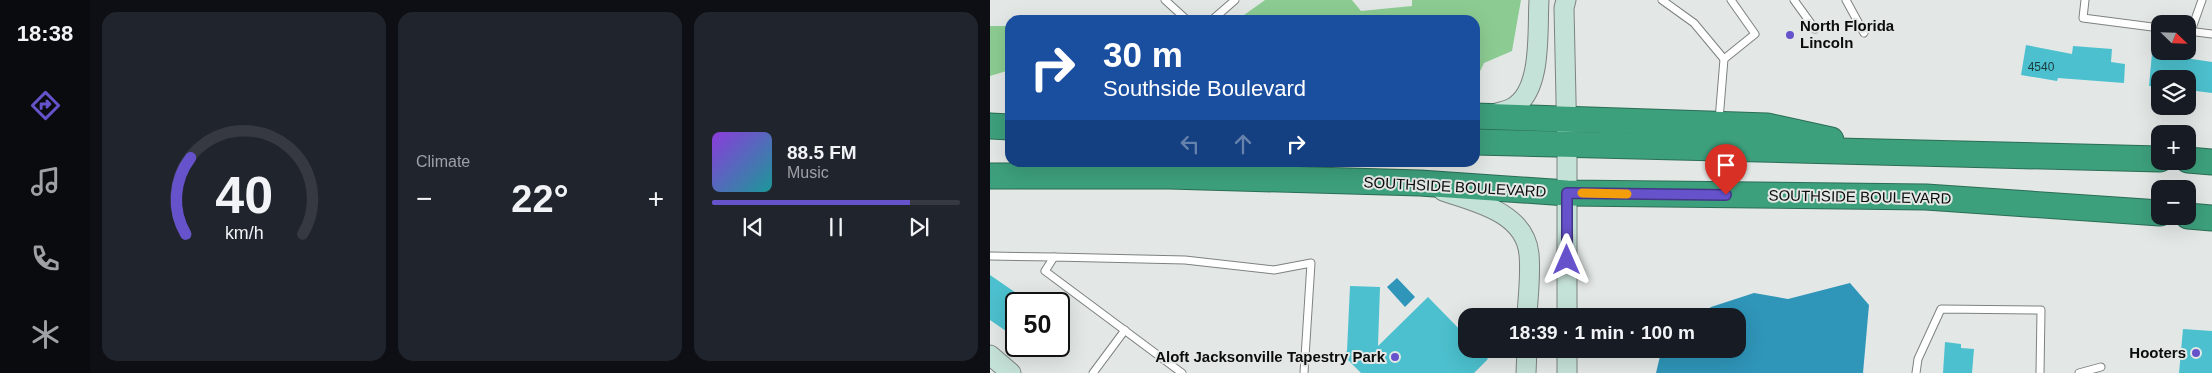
<!DOCTYPE html>
<html lang="en">
<head>
<meta charset="utf-8">
<style>
  body { margin:0; font-family:Arial,sans-serif; background:#20242c; color:#f1f3f6; height:100vh; display:flex; flex-direction:column; font-size:19px; white-space:nowrap }
  * { box-sizing:border-box; margin:0 }
  p { font-size:16px; color:#9ea1a6 }
  .icon { flex:none; width:28px; height:28px; fill:none; stroke:currentColor; stroke-width:2; stroke-linecap:round; stroke-linejoin:round }
  .map { position:relative; flex:1; overflow:hidden }
  .sheet { display:flex; flex-direction:column; gap:12px; padding:12px; background:#0d0f14; width:900px }
  .sheet>* { flex:none }
  .top-card { position:absolute; left:15px; top:15px; width:475px; height:152px; border-radius:15px; box-shadow:0 5px 20px #0002; background:#1a4fa0; color:#fff; overflow:hidden }
  .needle { width:32px; rotate:113deg }
  .fabs { position:absolute; left:1161px; top:15px; display:grid; gap:10px }
  .fabs a { display:grid; place-items:center; width:45px; height:45px; border-radius:10px; background:#171b24; box-shadow:0 5px 20px #0002; font-size:25px }
  .speed { position:absolute; left:15px; top:292px; display:flex; gap:10px; font-size:25px; font-weight:700; text-align:center }
  .speed>* { display:grid; place-content:center; width:65px; height:65px; border-radius:50%; background:#171b24; box-shadow:0 5px 20px #0002; line-height:1 }
  .speed .limit { border:2px solid #111; border-radius:8px; background:#fff; color:#111 }
  .pin { position:absolute; display:grid; place-items:center; width:42px; height:42px; color:#fff; margin:-51px -21px; border-radius:50% 50% 50% 0; rotate:-45deg; box-shadow:0 0 5px #0007 }
  .pin .icon { rotate:45deg }
  .me { position:absolute; width:55px; margin:-28px; rotate:0deg; stroke-linejoin:round; filter:drop-shadow(0 0 4px #0008) }
  .turn { display:flex; align-items:center; gap:18px; height:105px; padding:0 15px; font-size:22px }
  .turn .icon { width:65px; height:65px; stroke-width:2.5 }
  .turn b { display:block; font-size:35px; line-height:42px }
  .lanes { display:flex; align-items:center; height:48px; padding:0 15px; background:#0003; justify-content:center; gap:25px; direction:ltr }
  .lanes .off { opacity:.35 }
  .big { font-size:38px; font-weight:600; line-height:1.1 }
  .sheet .card { flex:1; display:flex; flex-direction:column; justify-content:center; gap:8px; min-width:0; padding:0 18px; border-radius:15px; background:#20242c }
  .sheet .dial { align-items:center; gap:0 }
  .dial svg { height:130px; overflow:visible; fill:none; stroke:#363941; stroke-width:7; stroke-linecap:round; text-anchor:middle }
  .dial text { fill:#f1f3f6; stroke:none }
  .song { display:flex; align-items:center; gap:15px }
  .cover { width:60px; height:60px; border-radius:8px; background:linear-gradient(135deg,hsl(270 70% 55%),hsl(180 70% 35%)) }
  .played { height:5px; border-radius:2px; background:linear-gradient(90deg,#6653cc 80%,#363941 80%) }
  .keys { display:flex; justify-content:space-around; direction:ltr }
  .heat { display:flex; justify-content:space-between; align-items:center; font-size:28px; direction:ltr }
  .sheet .tiles { flex:1; display:grid; gap:12px; grid-template-columns:repeat(3,1fr) }
  .trip { position:absolute; left:468px; top:308px; width:288px; height:50px; border-radius:15px; background:#171b24; box-shadow:0 5px 20px #0002; font-weight:600; line-height:50px; text-align:center }
  main { display:flex; flex:1; min-height:0 }
  .tabs { display:flex; flex-direction:column; width:90px; justify-content:space-around; align-items:center; background:#090b0e; color:#9ea1a6 }
  .tabs .icon { width:35px; height:35px }
  .tabs .current { color:#6653cc }
  .tabs b { font-size:22px; color:#f1f3f6 }
  .map>svg:first-child { display:block }
  .forest { fill:#8ccc92 }
  .water { fill:#2f95b9 }
  .building { fill:#4cc0ce }
  .lines { fill:none; stroke-linecap:round; stroke-linejoin:round }
  .lane-casing { stroke:#7d8281; stroke-width:9 }
  .secondary-casing { stroke:#7d8281; stroke-width:21 }
  .highway-casing { stroke:#2c6d55; stroke-width:27 }
  .lane { stroke:#fff; stroke-width:7 }
  .secondary { stroke:#c5e2d8; stroke-width:19 }
  .highway { stroke:#3da07d; stroke-width:25 }
  .route-casing { stroke:#423685; stroke-width:12 }
  .route { stroke:#6653cc; stroke-width:9 }
  .slow { stroke:#f59e0b; stroke-width:9 }
  .poi-dot { fill:#6653cc; stroke:#e3e8e7; stroke-width:2 }
  .labels { text-anchor:middle; stroke-width:4; stroke-linejoin:round; paint-order:stroke }
  .number-label { font-size:12px; fill:#1b3a3c }
  .poi-label { font-size:15px; font-weight:bold; fill:#0b0d0c; stroke:#e3e8e7; text-anchor:end }
  .street-label { font-size:15px; fill:#0b0d0c; stroke:#e3e8e7 }
</style>
</head>
<body>
<main>
<nav class="tabs">
<b>18:38</b>
<svg class="icon current" aria-label="directions" viewBox="0 0 24 24"><path d="M12 3l9 9-9 9-9-9zM9 14v-3h6M13 9l2 2-2 2"/></svg>
<svg class="icon" aria-label="music" viewBox="0 0 24 24"><path d="M9 18V5l10-2v13"/><circle cx="6" cy="18" r="3"/><circle cx="16" cy="16" r="3"/></svg>
<svg class="icon" aria-label="phone" viewBox="0 0 24 24"><path d="M5 4h4l2 5-3 2q2 4 5 5l2-3 5 2v4C11 20 4 13 5 4z"/></svg>
<svg class="icon" aria-label="climate" viewBox="0 0 24 24"><path d="M12 3v18M4 7l16 10M4 17L20 7"/></svg>
</nav>
<section class="sheet">
<div class="tiles">
<div class="card dial"><svg viewBox="0 0 100 80">
<path d="M14 69A42 42 0 1 1 86 69"/>
<path d="M14 69A42 42 0 0 1 17 22" stroke="#6653cc"/>
<text x="50" y="56" font-size="32" font-weight="700">40</text>
<text x="50" y="72" font-size="11">km/h</text>
</svg></div>
<div class="card"><p>Climate</p>
<div class="heat"><a>−</a><b class="big">22°</b><a>+</a></div>
</div>
<div class="card">
<div class="song"><i class="cover"></i><div><b>88.5 FM</b><p>Music</p></div></div>
<div class="played"></div>
<div class="keys"><svg class="icon" aria-label="previous" viewBox="0 0 24 24"><path d="M18 5L8 12l10 7zM5 5v14"/></svg><svg class="icon" aria-label="pause" viewBox="0 0 24 24"><path d="M8 5v14M16 5v14"/></svg><svg class="icon" aria-label="next" viewBox="0 0 24 24"><path d="M6 5l10 7-10 7zM19 5v14"/></svg></div>
</div>
</div>
</section>
<div class="map">
<svg width="1222" height="373" viewBox="0 0 1222 373">
  <rect width="100%" height="100%" fill="#e3e8e7"/>
  <g class="forest">
    <path d="M 275,0 L 362,0 L 371,11 L 422,6 L 422,0 L 531,0 L 522,51 L 494,63 L 485,82 L 485,20 L 247,20 Z"/>
    <path d="M 0,26 L 20,26 L 20,70 L 0,76 Z"/>
  </g>
  <g class="water">
    <path d="M 407,278 L 425,297 L 415,307 L 397,287 Z"/>
    <path d="M 860,283 L 879,305 L 873,373 L 666,373 L 671,352 L 674,349 L 746,349 L 746,316 L 710,316 L 721,307 L 764,293 L 798,299 Z"/>
  </g>
  <g class="building">
    <path d="M 1036,45 L 1082,54 L 1083,46 L 1122,49 L 1121,62 L 1135,64 L 1134,83 L 1068,78 L 1067,81 L 1031,75 Z"/>
    <path d="M 1162,53 L 1222,62 L 1222,93 L 1198,90 L 1198,79 L 1170,79 L 1170,87 L 1159,86 Z"/>
    <path d="M 0,275 L 42,304 L 26,304 L 26,338 L 0,320 Z"/>
    <path d="M 360,286 L 390,287 L 388,346 L 438,297 L 476,336 L 476,349 L 488,349 L 498,359 L 484,373 L 371,373 L 353,355 L 357,351 Z"/>
    <path d="M 1193,329 L 1222,331 L 1222,373 L 1189,373 Z"/>
    <path d="M 955,342 L 971,344 L 971,348 L 984,349 L 982,373 L 953,373 Z"/>
  </g>
  <g class="lines">
    <defs>
      <g id="lane">
        <path d="M 175,0 L 197,20"/>
        <path d="M 672,0 L 704,23 L 734,59"/>
        <path d="M 804,0 L 825,29"/>
        <path d="M 856,0 L 874,33"/>
        <path d="M 1095,0 L 1093,18 L 1170,28"/>
        <path d="M 222,20 L 245,0"/>
        <path d="M 1198,31 L 1222,34"/>
        <path d="M 1201,31 L 1212,0"/>
        <path d="M 729,120 L 734,59 L 765,34 L 741,0"/>
        <path d="M 0,256 L 64,257"/>
        <path d="M 103,373 L 135,330"/>
        <path d="M 192,373 L 55,271 L 64,257 L 195,260 L 284,270 L 321,263 L 314,373"/>
        <path d="M 926,373 L 928,359 L 951,309 L 1051,310 L 1050,373"/>
        <path d="M 1089,373 L 1111,367"/>
      </g>
      <g id="secondary">
        <path d="M 576,0 L 574,8 L 577,145 L 577,316"/>
        <path d="M 504,114 C 509,112 517,111 522,108 C 553,92 547,30 549,0"/>
        <path d="M 453,191 C 485,202 535,212 539,254 C 541,274 538,296 537,316"/>
        <path d="M 0,355 L 21,373"/>
        <path d="M 536,373 L 537,349"/>
        <path d="M 577,373 L 577,349"/>
      </g>
      <g id="highway">
        <path d="M 485,116 L 777,126 L 841,140"/>
        <path d="M 0,126 L 20,127"/>
        <path d="M 485,142 L 1170,159"/>
        <path d="M 1198,160 L 1222,162"/>
        <path d="M 0,176 L 179,176 L 430,183 L 577,193 L 936,197 L 1170,213"/>
        <path d="M 1198,216 L 1222,218"/>
      </g>
    </defs>
    <use href="#lane" class="lane-casing"/>
    <use href="#secondary" class="secondary-casing"/>
    <use href="#highway" class="highway-casing"/>
    <use href="#lane" class="lane"/>
    <use href="#secondary" class="secondary"/>
    <use href="#highway" class="highway"/>
  </g>
  <g class="lines">
    <defs>
      <path id="route" d="M 577,260 L 577,193 L 736,195"/>
    </defs>
    <use href="#route" class="route-casing"/>
    <use href="#route" class="route"/>
    <path class="slow" d="M 592,193 L 637,194"/>
  </g>
  <g class="poi-dot">
    <circle cx="800" cy="35" r="5"/>
    <circle cx="1206" cy="353" r="5"/>
    <circle cx="405" cy="357" r="5"/>
  </g>
  <g class="labels">
    <g class="number-label">
      <text x="1051" y="71">4540</text>
    </g>
    <g class="poi-label">
      <text x="810" y="31" text-anchor="start">North Florida<tspan x="810" dy="17">Lincoln</tspan></text>
      <text x="1196" y="358">Hooters</text>
      <text x="395" y="362">Aloft Jacksonville Tapestry Park</text>
    </g>
    <g class="street-label">
      <text transform="translate(465 187) rotate(3)" y="5">SOUTHSIDE BOULEVARD</text>
      <text transform="translate(870 197) rotate(1)" y="5">SOUTHSIDE BOULEVARD</text>
    </g>
  </g>
</svg>
<div class="fabs">
<a><svg class="needle" viewBox="-14 -14 28 28"><path d="M0-13l5 13h-10z" fill="#e53935"/><path d="M0 13l5-13h-10z" fill="#9ea1a6"/></svg></a>
<a><svg class="icon" aria-label="layers" viewBox="0 0 24 24"><path d="M12 4l9 5-9 5-9-5zM3 14l9 5 9-5"/></svg></a>
<a>+</a>
<a>−</a>
</div>
<div class="speed"><div class="limit">50</div></div>
<div class="pin" style="left:736px;top:195px;background:#d93025"><svg class="icon" aria-label="arrive" viewBox="0 0 24 24"><path d="M6 21V4h12l-3 4 3 4H6"/></svg></div>
<svg class="me" style="left:577px;top:260px" viewBox="-20 -20 40 40"><path d="M0-17L14 15 0 8-14 15z" fill="#6653cc" stroke="#fff" stroke-width="4"/></svg>
<div class="trip">18:39 · 1 min · 100 m</div>
<div class="top-card">
<div class="turn"><svg class="icon" aria-label="right" viewBox="0 0 24 24"><path d="M7 20v-9h11M14 6l5 5-5 5"/></svg><div><b>30 m</b>Southside Boulevard</div></div>
<div class="lanes"><svg class="icon off" aria-label="left" viewBox="0 0 24 24"><path d="M17 20v-9H6M10 6l-5 5 5 5"/></svg><svg class="icon off" aria-label="ahead" viewBox="0 0 24 24"><path d="M12 20V5M6 11l6-6 6 6"/></svg><svg class="icon" aria-label="right" viewBox="0 0 24 24"><path d="M7 20v-9h11M14 6l5 5-5 5"/></svg></div>
</div>
</div>
</main>
</body>
</html>
